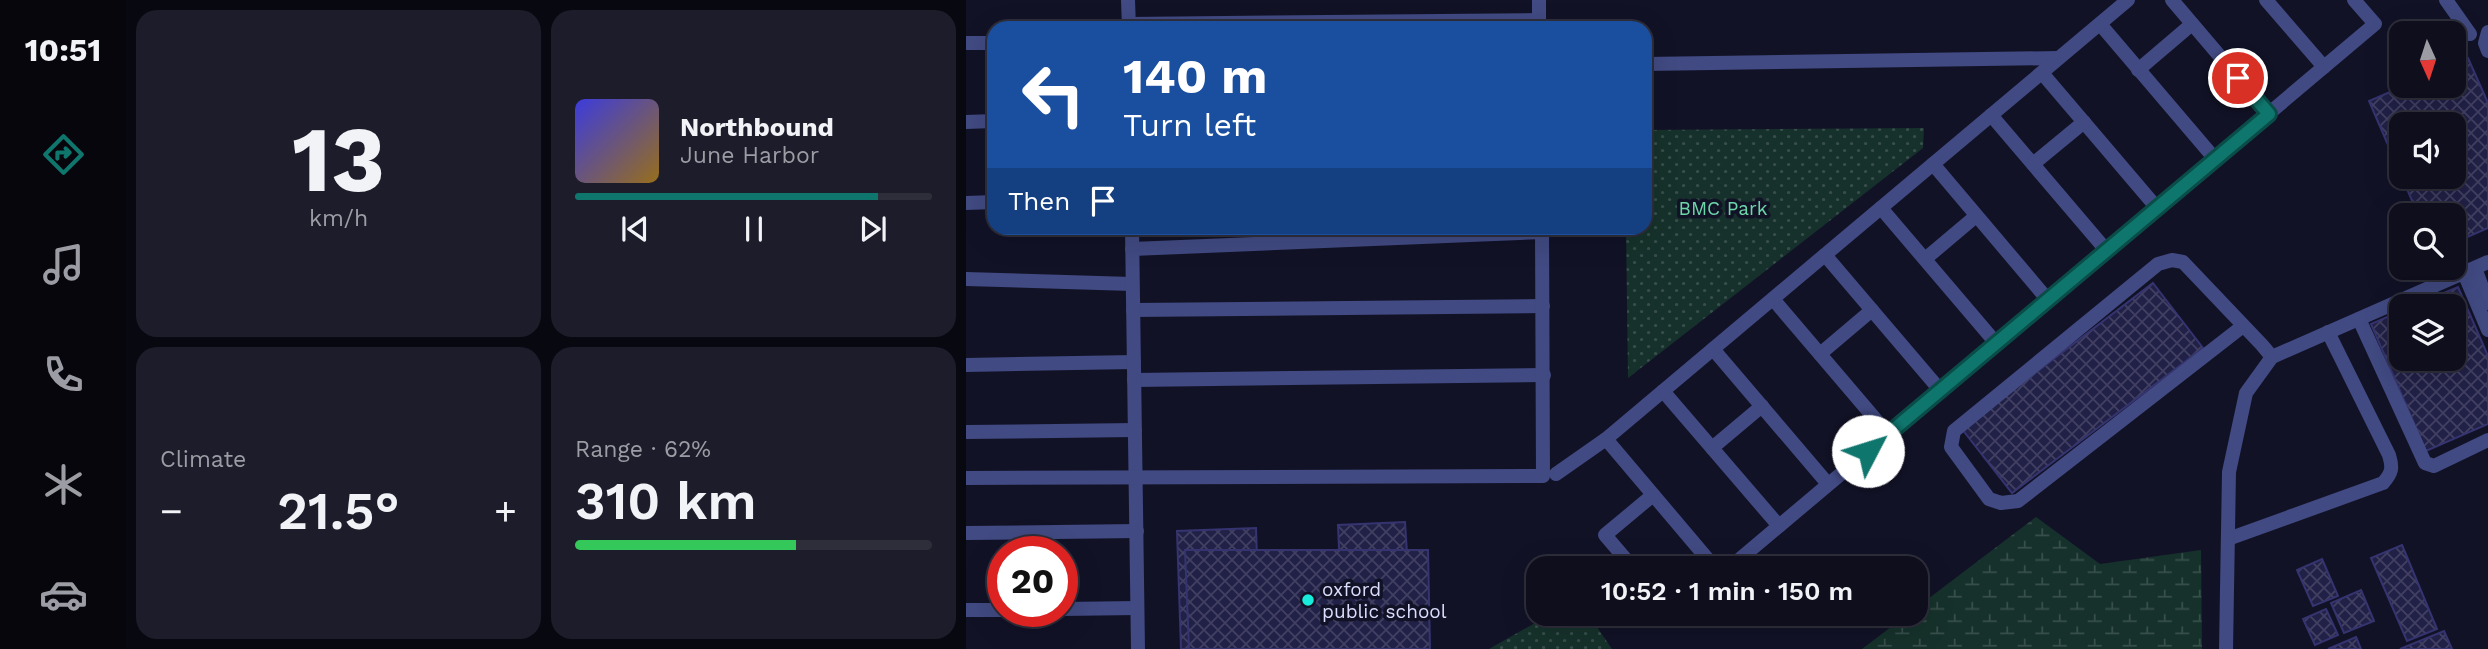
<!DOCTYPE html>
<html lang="en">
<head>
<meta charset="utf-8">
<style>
  body { margin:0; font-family:"Work Sans",sans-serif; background:#1c1c2a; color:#f1f3f6; height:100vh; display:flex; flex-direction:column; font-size:26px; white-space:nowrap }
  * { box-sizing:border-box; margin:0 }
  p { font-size:23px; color:#9b9ca4 }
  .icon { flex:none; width:38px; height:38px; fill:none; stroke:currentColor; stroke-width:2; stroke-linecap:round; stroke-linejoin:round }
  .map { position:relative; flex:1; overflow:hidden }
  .side { display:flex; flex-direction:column; gap:10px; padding:10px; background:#080810; width:840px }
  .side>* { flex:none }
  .guide { position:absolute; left:21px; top:21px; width:665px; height:214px; border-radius:21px; box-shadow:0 7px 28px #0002,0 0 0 2px #2e2e3b; background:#1a4fa0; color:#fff; overflow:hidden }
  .needle { width:46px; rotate:177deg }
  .fabs { position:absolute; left:1423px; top:21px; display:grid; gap:14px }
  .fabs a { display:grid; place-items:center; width:77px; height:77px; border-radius:14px; background:#0e0e1d; box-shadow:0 7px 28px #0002,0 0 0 2px #2e2e3b; font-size:35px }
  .speed { position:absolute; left:21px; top:536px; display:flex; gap:14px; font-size:35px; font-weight:700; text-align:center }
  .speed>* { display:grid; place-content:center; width:91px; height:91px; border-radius:50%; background:#0e0e1d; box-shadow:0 7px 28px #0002,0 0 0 2px #2e2e3b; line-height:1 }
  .speed .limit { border:10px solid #d22; background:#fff; color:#111 }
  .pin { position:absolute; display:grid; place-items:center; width:60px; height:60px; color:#fff; margin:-30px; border:4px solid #fff; border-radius:50%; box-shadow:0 2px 7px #0007 }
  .me { position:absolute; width:77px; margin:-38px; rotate:50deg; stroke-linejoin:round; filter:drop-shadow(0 0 5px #0008) }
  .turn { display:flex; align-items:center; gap:24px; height:147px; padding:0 21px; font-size:32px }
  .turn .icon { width:91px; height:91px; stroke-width:2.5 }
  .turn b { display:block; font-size:49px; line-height:60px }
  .then { display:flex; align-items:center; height:66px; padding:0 21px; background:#0003; gap:14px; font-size:26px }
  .big { font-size:52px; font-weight:600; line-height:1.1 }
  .side .widget { flex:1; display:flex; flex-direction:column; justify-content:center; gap:10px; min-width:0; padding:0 24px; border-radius:21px; background:#1c1c2a }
  .side .dial { align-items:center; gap:0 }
  .dial b { font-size:91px; line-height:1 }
  .song { display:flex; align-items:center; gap:21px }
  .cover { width:84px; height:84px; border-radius:10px; background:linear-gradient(135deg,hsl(240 70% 55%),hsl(40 70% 35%)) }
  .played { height:7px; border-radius:4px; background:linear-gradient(90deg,#0f766e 85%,#2e2e3b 85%) }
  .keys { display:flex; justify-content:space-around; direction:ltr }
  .heat { display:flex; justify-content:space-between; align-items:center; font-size:38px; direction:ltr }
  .charge { height:10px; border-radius:5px; background:linear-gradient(90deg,#34c759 62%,#2e2e3b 0) }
  .side .tiles { flex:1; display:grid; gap:10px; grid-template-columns:repeat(2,1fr) }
  .trip { position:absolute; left:560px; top:556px; width:402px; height:70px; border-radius:21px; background:#0e0e1d; box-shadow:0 7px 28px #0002,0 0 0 2px #2e2e3b; font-weight:600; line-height:70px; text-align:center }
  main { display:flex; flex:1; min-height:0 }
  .dock { display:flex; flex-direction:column; width:126px; justify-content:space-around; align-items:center; background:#06060c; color:#9b9ca4 }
  .dock .icon { width:49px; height:49px }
  .dock .active { color:#0f766e }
  .dock b { font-size:32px; color:#f1f3f6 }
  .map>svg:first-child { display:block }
  .green { fill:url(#green-dots) }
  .wetland { fill:url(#wetland-marsh) }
  .building { fill:url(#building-cross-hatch); stroke:#353470; stroke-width:2 }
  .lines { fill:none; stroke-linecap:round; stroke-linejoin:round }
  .lane { stroke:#414a82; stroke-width:14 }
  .street { stroke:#414a82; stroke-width:14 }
  .route-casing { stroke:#0a4d48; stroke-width:18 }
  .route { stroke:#0f766e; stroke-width:12 }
  .poi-dot { fill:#18ebdb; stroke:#121227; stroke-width:2.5 }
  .labels { text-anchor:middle; stroke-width:7; stroke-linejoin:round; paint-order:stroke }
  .park-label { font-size:19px; fill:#6cd7a9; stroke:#121227 }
  .poi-label { font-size:19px; fill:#dbddfc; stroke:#121227; text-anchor:start }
</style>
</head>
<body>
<main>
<nav class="dock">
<b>10:51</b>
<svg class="icon active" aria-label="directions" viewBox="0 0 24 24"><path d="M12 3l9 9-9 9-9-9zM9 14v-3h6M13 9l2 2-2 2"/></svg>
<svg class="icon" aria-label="music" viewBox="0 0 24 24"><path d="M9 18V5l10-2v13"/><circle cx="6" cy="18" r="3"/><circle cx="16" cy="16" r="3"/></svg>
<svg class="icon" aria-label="phone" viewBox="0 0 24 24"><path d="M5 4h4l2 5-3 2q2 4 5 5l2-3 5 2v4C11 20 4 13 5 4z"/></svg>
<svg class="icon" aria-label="climate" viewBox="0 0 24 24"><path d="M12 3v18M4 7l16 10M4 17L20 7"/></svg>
<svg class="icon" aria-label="car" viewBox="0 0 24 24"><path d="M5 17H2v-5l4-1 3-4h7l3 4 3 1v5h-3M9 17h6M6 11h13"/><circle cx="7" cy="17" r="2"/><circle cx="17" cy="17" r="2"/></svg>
</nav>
<section class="side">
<div class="tiles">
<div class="widget dial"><b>13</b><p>km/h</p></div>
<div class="widget">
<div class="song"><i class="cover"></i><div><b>Northbound</b><p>June Harbor</p></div></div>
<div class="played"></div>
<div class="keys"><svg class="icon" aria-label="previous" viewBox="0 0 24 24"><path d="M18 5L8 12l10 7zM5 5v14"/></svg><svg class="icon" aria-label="pause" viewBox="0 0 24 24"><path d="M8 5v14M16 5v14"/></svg><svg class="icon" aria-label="next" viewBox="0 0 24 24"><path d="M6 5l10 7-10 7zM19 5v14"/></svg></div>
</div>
<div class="widget"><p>Climate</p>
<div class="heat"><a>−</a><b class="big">21.5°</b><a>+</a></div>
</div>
<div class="widget"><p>Range · 62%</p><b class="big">310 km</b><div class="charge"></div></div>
</div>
</section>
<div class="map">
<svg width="1522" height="649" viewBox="0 0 1522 649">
  <defs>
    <pattern id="green-dots" width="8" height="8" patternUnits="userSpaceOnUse" patternTransform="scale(1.75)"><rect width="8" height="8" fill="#16312b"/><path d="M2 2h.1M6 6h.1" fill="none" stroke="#374e4b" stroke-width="1.8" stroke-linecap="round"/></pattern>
    <pattern id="wetland-marsh" width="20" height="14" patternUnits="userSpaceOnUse" patternTransform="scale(1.75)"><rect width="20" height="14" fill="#16312b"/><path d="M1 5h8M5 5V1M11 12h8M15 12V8" fill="none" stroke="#374e4b"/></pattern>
    <pattern id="building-cross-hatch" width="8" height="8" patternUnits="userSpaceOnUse" patternTransform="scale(1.75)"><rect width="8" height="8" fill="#212046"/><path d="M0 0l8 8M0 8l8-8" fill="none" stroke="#414062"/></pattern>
  </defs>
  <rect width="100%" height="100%" fill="#121227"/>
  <g class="green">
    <path d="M 958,128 L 957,148 L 662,378 L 660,228 L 679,228 L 679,130 Z"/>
    <path d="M 585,614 L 622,614 L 646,649 L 523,649 Z"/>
  </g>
  <path class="wetland" d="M 1070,517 L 1134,564 L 1235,550 L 1236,649 L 896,649 L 942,614 L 950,614 L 950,608 Z"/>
  <g class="building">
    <path d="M 1502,58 L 1522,103 L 1522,228 L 1488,243 L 1488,215 L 1452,215 L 1436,177 L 1488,177 L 1488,124 L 1435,124 L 1435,175 L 1403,101 L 1438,86 L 1488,86 L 1488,65 Z"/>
    <path d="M 1187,283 L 1237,348 L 1046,493 L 996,429 Z"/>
    <path d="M 1492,287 L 1522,356 L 1522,424 L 1460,451 L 1405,324 L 1435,311 L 1435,359 L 1488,359 L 1488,306 L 1447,306 Z"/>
    <path d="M 439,522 L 447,649 L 215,649 L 211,531 L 290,528 L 293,621 L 376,618 L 372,525 Z"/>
    <path d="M 1436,545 L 1471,629 L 1441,641 L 1405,558 Z"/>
    <path d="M 219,550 L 462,550 L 464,649 L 223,649 Z"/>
    <path d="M 1356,559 L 1372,596 L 1347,606 L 1331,570 Z"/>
    <path d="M 1395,590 L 1408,621 L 1378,633 L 1365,603 Z"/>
    <path d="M 1360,609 L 1372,635 L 1349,645 L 1337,619 Z"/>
    <path d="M 1478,631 L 1486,649 L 1434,649 Z"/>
    <path d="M 1390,637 L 1395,649 L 1362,649 Z"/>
  </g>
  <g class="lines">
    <g class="lane">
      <path d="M 1206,0 L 1303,114"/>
      <path d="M 1300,0 L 1358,67"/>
      <path d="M 163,24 L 573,20"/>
      <path d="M 1134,24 L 1249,159"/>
      <path d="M 0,43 L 28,43"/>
      <path d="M 1172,70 L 1226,24"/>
      <path d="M 1076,73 L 1191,208"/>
      <path d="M 1025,115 L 1140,250"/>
      <path d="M 0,122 L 28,121"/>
      <path d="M 967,164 L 1082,300"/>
      <path d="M 1067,164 L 1118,122"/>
      <path d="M 0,203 L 28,202"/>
      <path d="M 915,208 L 1030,343"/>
      <path d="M 166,249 L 576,232"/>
      <path d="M 859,255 L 974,390"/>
      <path d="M 959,259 L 1010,216"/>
      <path d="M 0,279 L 166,284"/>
      <path d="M 807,299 L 922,434"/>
      <path d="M 167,310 L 577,306"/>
      <path d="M 747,349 L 862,484"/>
      <path d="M 854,354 L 906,310"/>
      <path d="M 0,365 L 168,362"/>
      <path d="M 168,380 L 578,375"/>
      <path d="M 697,391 L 813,526"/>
      <path d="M 0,432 L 169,430"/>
      <path d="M 640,439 L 750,569"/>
      <path d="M 746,448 L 796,406"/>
      <path d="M 0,533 L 171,531"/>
      <path d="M 668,569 L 639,535 L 687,495"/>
      <path d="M 762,569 L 1409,24 L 1388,0"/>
      <path d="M 96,609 L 171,608"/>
      <path d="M 0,610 L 37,610"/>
      <path d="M 707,614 L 708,614"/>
    </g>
    <g class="street">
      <path d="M 162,0 L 163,28"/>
      <path d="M 573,0 L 573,28"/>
      <path d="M 1480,0 L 1504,34"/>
      <path d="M 1522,32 L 1519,43 L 1522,51"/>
      <path d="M 679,64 L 1092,58"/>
      <path d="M 166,228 L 172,649"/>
      <path d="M 1509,268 L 1522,303"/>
      <path d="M 1498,273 L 1522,330"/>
      <path d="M 1393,319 L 1459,463 L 1468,466 L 1522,440"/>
      <path d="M 1277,326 L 1052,501 L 1035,503 L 1023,499 L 985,447 L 988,431 L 1192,264 L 1206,260 L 1217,262 L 1296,345 L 1306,357"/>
      <path d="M 590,474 L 640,439 L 1162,0"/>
      <path d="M 0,478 L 577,476 L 576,228"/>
      <path d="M 1262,539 L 1417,483 C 1426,473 1427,468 1423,455 L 1362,332"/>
      <path d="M 1260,649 L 1263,472 L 1280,393 L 1306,357 L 1522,262"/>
    </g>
  </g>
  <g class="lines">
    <defs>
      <path id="route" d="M 902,451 L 1303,114 L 1272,78"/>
    </defs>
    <use href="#route" class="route-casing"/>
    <use href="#route" class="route"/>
  </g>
  <circle class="poi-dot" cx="342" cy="600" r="7"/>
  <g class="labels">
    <g class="park-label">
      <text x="757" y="215">BMC Park</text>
    </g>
    <g class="poi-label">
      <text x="356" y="596">oxford<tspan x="356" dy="22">public school</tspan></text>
    </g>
  </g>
</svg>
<div class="fabs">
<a><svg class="needle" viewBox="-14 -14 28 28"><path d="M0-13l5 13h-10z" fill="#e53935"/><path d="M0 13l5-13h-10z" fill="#9b9ca4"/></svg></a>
<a><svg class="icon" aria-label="sound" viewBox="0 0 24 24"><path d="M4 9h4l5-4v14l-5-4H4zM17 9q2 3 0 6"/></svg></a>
<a><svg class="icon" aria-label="search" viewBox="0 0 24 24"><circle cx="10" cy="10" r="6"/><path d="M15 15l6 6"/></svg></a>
<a><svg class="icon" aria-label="layers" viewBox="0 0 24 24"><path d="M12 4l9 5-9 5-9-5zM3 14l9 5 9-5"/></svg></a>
</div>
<div class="speed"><div class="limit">20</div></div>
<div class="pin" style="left:1272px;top:78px;background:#d93025"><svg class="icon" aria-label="arrive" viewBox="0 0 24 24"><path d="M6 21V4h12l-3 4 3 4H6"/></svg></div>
<svg class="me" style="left:902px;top:451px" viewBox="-20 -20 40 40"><circle r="19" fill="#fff"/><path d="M0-13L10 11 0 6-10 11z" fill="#0f766e"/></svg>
<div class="trip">10:52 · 1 min · 150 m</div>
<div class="guide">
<div class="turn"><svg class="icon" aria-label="left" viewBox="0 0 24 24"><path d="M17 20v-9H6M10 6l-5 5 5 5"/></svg><div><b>140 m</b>Turn left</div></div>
<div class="then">Then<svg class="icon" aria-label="arrive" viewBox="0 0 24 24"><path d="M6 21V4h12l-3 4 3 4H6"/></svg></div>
</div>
</div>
</main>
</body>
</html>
